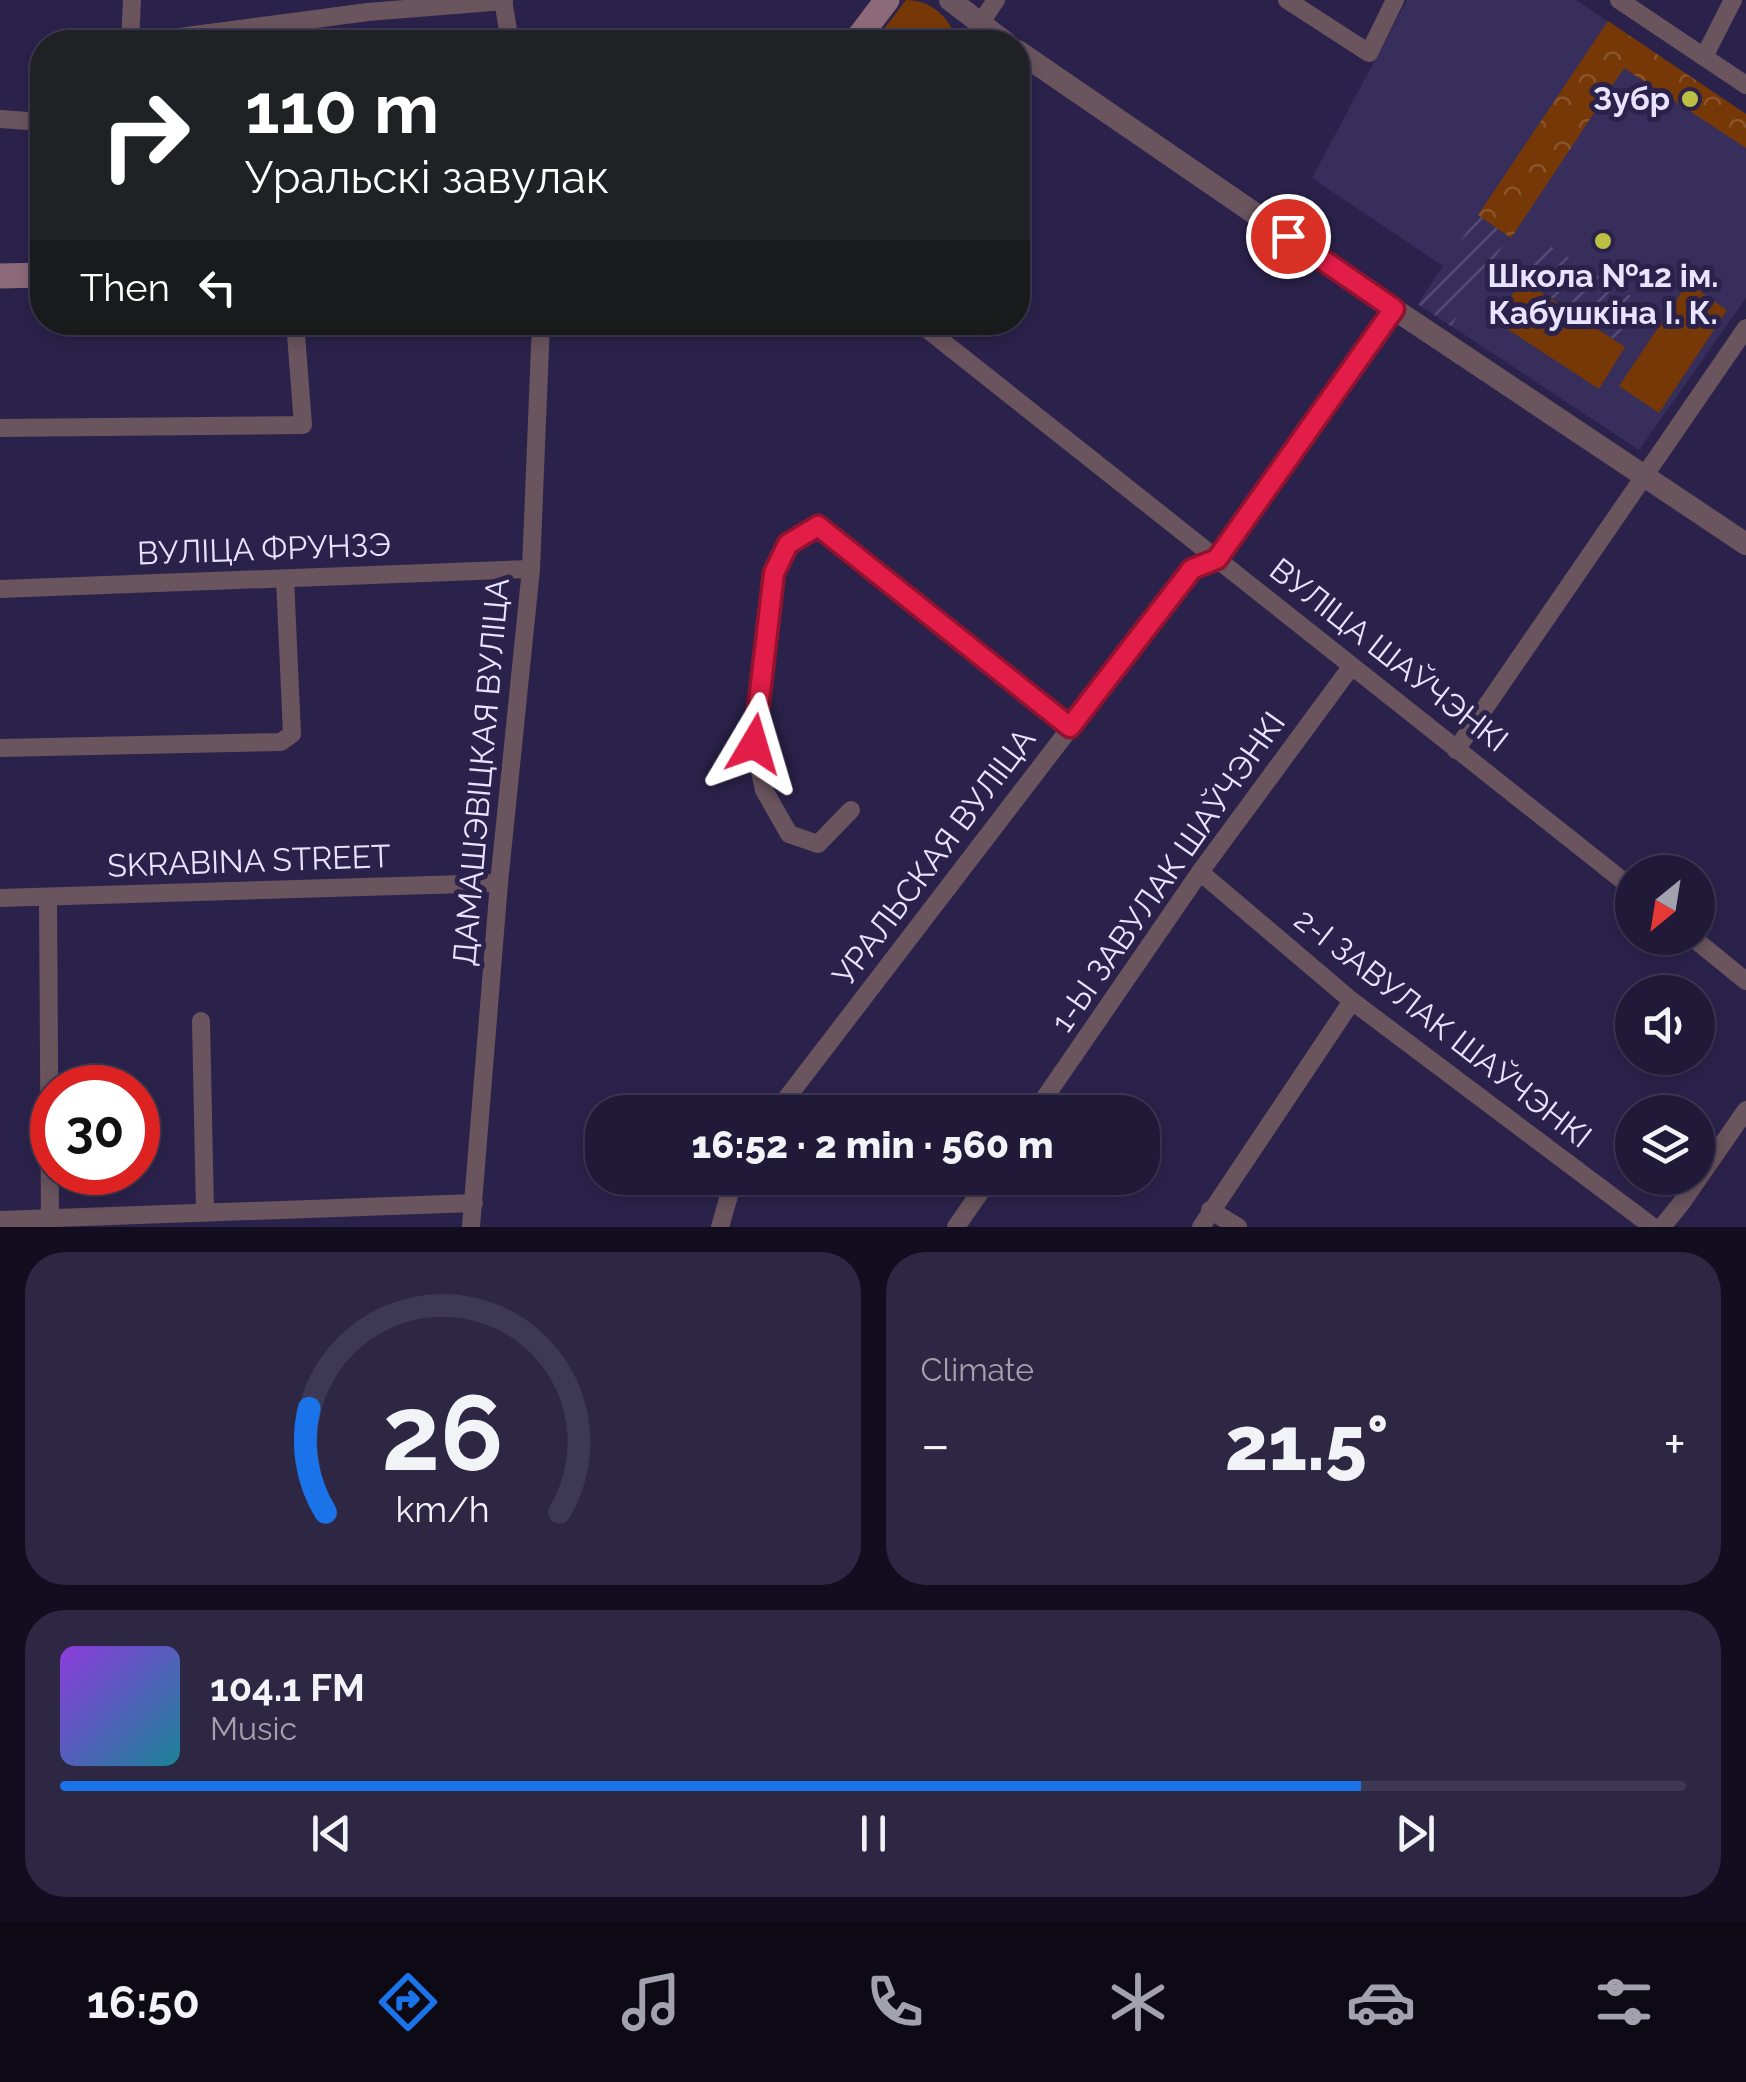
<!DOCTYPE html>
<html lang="en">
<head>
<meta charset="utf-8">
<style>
  body { margin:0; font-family:Raleway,sans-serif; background:#2d2743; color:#f1f3f6; height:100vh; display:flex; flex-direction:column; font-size:38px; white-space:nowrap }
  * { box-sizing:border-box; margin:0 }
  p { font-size:32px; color:#a2a1ae }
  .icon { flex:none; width:55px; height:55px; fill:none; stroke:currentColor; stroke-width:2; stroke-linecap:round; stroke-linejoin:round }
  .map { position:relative; height:1227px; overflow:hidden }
  .details { display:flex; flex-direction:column; gap:25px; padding:25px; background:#120e1f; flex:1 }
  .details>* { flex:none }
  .banner { position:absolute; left:30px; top:30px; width:1000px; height:305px; border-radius:40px; box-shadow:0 5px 15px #0003,0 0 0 2px #3d3853; background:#202124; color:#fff; overflow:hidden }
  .needle { width:65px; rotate:210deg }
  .buttons { position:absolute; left:1615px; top:855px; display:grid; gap:20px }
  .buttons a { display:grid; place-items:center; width:100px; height:100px; border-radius:50%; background:#201a38; box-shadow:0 5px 15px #0003,0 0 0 2px #3d3853; font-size:50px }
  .speed { position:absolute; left:30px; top:1065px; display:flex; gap:20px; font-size:50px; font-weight:700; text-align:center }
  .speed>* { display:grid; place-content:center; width:130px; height:130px; border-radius:50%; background:#201a38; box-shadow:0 5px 15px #0003,0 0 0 2px #3d3853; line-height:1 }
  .speed .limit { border:15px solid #d22; background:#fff; color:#111 }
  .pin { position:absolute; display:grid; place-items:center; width:85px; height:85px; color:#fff; margin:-42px; border:5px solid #fff; border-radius:50%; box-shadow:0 2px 10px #0007 }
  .me { position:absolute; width:110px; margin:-55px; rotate:7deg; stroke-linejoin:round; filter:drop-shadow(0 0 8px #0008) }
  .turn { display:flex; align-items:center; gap:35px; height:210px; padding:0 50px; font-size:45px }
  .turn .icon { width:130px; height:130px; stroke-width:2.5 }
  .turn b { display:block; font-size:70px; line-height:85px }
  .then { display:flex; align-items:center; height:95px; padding:0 50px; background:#0003; gap:20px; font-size:38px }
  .big { font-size:75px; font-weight:800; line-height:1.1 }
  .details .widget { flex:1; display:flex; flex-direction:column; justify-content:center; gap:15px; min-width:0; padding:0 35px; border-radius:40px; background:#2d2743 }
  .details .dial { align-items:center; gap:0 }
  .dial svg { height:260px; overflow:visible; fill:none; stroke:#3d3853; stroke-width:7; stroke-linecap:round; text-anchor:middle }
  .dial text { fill:#f1f3f6; stroke:none }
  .song { display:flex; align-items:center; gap:30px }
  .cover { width:120px; height:120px; border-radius:15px; background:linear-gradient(135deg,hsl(270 70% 55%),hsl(190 70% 35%)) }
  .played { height:10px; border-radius:5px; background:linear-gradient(90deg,#1a73e8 80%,#3d3853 80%) }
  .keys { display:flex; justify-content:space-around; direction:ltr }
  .heat { display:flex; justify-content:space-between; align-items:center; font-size:55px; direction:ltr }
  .details .tiles { flex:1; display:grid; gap:25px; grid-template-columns:1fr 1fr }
  .widget:last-child { grid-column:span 2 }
  .trip { position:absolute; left:585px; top:1095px; width:575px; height:100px; border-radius:40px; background:#201a38; box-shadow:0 5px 15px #0003,0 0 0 2px #3d3853; font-weight:800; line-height:100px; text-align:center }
  .tabs { display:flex; height:160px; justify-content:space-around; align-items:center; background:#0d0a16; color:#a2a1ae }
  .tabs .icon { width:70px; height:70px }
  .tabs .on { color:#1a73e8 }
  .tabs b { font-size:45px; color:#f1f3f6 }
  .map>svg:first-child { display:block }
  .built { fill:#372e5c }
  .industrial { fill:url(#industrial-furrows) }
  .grass { fill:#763807 }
  .forest { fill:url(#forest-crowns) }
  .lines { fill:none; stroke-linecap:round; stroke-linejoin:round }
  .minor { stroke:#6a545d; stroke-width:18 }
  .tertiary { stroke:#6a545d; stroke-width:22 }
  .secondary { stroke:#8d6a79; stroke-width:25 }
  .route-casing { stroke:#92132f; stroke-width:25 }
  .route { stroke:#e11d48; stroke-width:18 }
  .poi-dot { fill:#bbc044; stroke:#2b224b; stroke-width:4 }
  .labels { text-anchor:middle; stroke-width:10; stroke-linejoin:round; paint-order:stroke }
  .poi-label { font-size:32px; font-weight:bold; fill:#e8e4ff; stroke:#2b224b; text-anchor:end }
  .street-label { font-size:32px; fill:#e8e4ff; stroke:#2b224b }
</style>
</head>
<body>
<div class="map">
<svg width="1746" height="1227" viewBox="0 0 1746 1227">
  <defs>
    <pattern id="industrial-furrows" width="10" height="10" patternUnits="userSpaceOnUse" patternTransform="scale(2.5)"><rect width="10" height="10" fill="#372e5c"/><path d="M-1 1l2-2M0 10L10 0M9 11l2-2" fill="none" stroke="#544c74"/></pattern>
    <pattern id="forest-crowns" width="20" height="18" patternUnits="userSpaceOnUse" patternTransform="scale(2.5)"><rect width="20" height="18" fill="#763807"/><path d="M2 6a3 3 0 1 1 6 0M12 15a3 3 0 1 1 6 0" fill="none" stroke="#8a552c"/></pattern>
  </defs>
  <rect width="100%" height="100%" fill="#2b224b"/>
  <path class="built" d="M 1407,0 L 1576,0 L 1746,114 L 1746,298 L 1639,450 L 1418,304 L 1443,266 L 1312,178 Z"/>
  <g class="industrial">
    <path d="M 1478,215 L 1509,236 L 1451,326 L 1418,304 Z"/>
    <path d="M 1544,242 L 1649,307 L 1625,347 L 1518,275 Z"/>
  </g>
  <g class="grass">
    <path d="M 906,0 C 927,0 944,12 953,31 L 945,42 L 874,42 Z"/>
    <path d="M 1522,280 L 1625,347 L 1599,389 L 1495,321 Z"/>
    <path d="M 1688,283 L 1727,310 L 1659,413 L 1619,386 Z"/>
  </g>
  <path class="forest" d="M 1608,21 L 1746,114 L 1746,148 L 1624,68 L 1511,238 L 1478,215 Z"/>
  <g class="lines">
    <g class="minor">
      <path d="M 503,0 L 510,42"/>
      <path d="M 1287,0 L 1369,53 L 1395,0"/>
      <path d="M 1619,0 L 1746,85"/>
      <path d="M 979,25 L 996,0"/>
      <path d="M 130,42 L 132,0"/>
      <path d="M 141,42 L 368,12 L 504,1"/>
      <path d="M 1704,57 L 1733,0"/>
      <path d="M 0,119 L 42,122"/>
      <path d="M 918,322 L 1632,888"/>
      <path d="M 0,428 L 303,425 L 295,322"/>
      <path d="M 0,589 L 531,569"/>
      <path d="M 0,748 L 281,742 L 292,734 L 285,579"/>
      <path d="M 1456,750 L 1746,328"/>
      <path d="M 851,810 L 818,844 L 789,834 L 764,790 L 754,744 L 773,573 L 788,544 L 817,526 L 1070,727"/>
      <path d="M 1200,872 L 1352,1001 L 1653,1227"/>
      <path d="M 0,898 L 499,883"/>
      <path d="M 48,898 L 50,1217"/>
      <path d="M 1693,938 L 1746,981"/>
      <path d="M 201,1021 L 205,1212"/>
      <path d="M 776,1112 L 1192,569 L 1217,559 L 1394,309"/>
      <path d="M 1035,1112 L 1200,872 L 1351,667"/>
      <path d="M 1210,1210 L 1238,1227"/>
      <path d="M 0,1220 L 474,1203"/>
      <path d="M 471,1227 L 499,883 L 531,569 L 541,322"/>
      <path d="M 720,1227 L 734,1178"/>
      <path d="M 956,1227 L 990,1178"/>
      <path d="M 1201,1227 L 1352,1001"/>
      <path d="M 1662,1227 L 1683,1201 L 1746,1110"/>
    </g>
    <g class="tertiary">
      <path d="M 950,0 L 1005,42"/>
      <path d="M 1018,51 L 1394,309 L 1746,544"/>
    </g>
    <g class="secondary">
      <path d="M 855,42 L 887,0"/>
      <path d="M 0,276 L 42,275"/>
    </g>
  </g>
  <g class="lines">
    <defs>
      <path id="route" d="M 754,744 L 774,573 L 788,544 L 818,526 L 1070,727 L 1192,569 L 1217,559 L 1394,309 L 1288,236"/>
    </defs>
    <use href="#route" class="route-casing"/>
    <use href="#route" class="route"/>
  </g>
  <g class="poi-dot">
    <circle cx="1690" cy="99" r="10"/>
    <circle cx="1603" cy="241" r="10"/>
  </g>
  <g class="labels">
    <g class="poi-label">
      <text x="1670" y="110">Зубр</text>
      <text x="1603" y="287" text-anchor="middle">Школа №12 ім.<tspan x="1603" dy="37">Кабушкіна І. К.</tspan></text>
    </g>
    <g class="street-label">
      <text transform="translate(264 549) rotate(-2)" y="11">ВУЛІЦА ФРУНЗЭ</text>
      <text transform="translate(1389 655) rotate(38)" y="11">ВУЛІЦА ШАЎЧЭНКІ</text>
      <text transform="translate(481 772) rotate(-85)" y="11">ДАМАШЭВІЦКАЯ ВУЛІЦА</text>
      <text transform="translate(934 857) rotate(-53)" y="11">УРАЛЬСКАЯ ВУЛІЦА</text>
      <text transform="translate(249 861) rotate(-2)" y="11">SKRABINA STREET</text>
      <text transform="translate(1168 872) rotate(-55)" y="11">1-Ы ЗАВУЛАК ШАЎЧЭНКІ</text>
      <text transform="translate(1443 1028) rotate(38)" y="11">2-І ЗАВУЛАК ШАЎЧЭНКІ</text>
    </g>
  </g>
</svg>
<div class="buttons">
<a><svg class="needle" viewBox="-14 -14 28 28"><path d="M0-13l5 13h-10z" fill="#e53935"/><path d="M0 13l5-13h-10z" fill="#a2a1ae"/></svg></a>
<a><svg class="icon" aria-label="sound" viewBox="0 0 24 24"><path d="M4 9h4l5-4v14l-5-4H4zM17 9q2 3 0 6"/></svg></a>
<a><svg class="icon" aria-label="layers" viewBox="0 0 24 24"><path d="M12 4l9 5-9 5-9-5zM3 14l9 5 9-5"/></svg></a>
</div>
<div class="speed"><div class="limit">30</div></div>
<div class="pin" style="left:1288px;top:236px;background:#d93025"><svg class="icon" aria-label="arrive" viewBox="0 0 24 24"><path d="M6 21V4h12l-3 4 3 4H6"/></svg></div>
<svg class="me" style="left:754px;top:744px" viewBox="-20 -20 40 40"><path d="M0-17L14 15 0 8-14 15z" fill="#e11d48" stroke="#fff" stroke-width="4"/></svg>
<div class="trip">16:52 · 2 min · 560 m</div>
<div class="banner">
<div class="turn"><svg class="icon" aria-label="right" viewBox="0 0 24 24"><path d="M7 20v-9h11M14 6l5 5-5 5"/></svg><div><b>110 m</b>Уральскі завулак</div></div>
<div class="then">Then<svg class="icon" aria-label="left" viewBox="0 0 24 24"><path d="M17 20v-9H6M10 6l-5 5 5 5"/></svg></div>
</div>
</div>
<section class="details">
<div class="tiles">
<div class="widget dial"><svg viewBox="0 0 100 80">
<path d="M14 69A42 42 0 1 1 86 69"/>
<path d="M14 69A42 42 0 0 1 9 37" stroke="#1a73e8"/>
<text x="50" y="56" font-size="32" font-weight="700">26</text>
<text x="50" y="72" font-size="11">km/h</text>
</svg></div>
<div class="widget"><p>Climate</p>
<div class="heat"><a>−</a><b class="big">21.5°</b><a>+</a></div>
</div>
<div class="widget">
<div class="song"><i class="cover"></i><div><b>104.1 FM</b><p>Music</p></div></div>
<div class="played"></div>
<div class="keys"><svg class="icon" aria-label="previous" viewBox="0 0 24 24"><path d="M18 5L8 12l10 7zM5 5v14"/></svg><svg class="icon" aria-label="pause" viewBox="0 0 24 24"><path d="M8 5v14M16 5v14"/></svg><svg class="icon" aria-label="next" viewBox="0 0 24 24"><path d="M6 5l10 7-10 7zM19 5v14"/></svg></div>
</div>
</div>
</section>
<nav class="tabs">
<b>16:50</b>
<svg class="icon on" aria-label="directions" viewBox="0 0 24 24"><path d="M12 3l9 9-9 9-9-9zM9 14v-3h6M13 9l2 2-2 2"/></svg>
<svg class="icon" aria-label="music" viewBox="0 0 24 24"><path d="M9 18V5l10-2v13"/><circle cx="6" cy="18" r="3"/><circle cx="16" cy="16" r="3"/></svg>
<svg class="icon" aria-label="phone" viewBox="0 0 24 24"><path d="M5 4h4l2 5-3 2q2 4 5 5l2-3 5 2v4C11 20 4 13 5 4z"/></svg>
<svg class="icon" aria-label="climate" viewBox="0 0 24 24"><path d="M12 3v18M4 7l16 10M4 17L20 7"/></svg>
<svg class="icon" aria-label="car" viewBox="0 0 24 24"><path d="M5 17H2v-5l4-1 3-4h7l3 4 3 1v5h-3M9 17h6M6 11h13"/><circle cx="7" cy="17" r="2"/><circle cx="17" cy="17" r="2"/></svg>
<svg class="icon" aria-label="filters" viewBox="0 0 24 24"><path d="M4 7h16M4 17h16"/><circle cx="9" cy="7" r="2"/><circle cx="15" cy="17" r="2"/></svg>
</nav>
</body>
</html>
